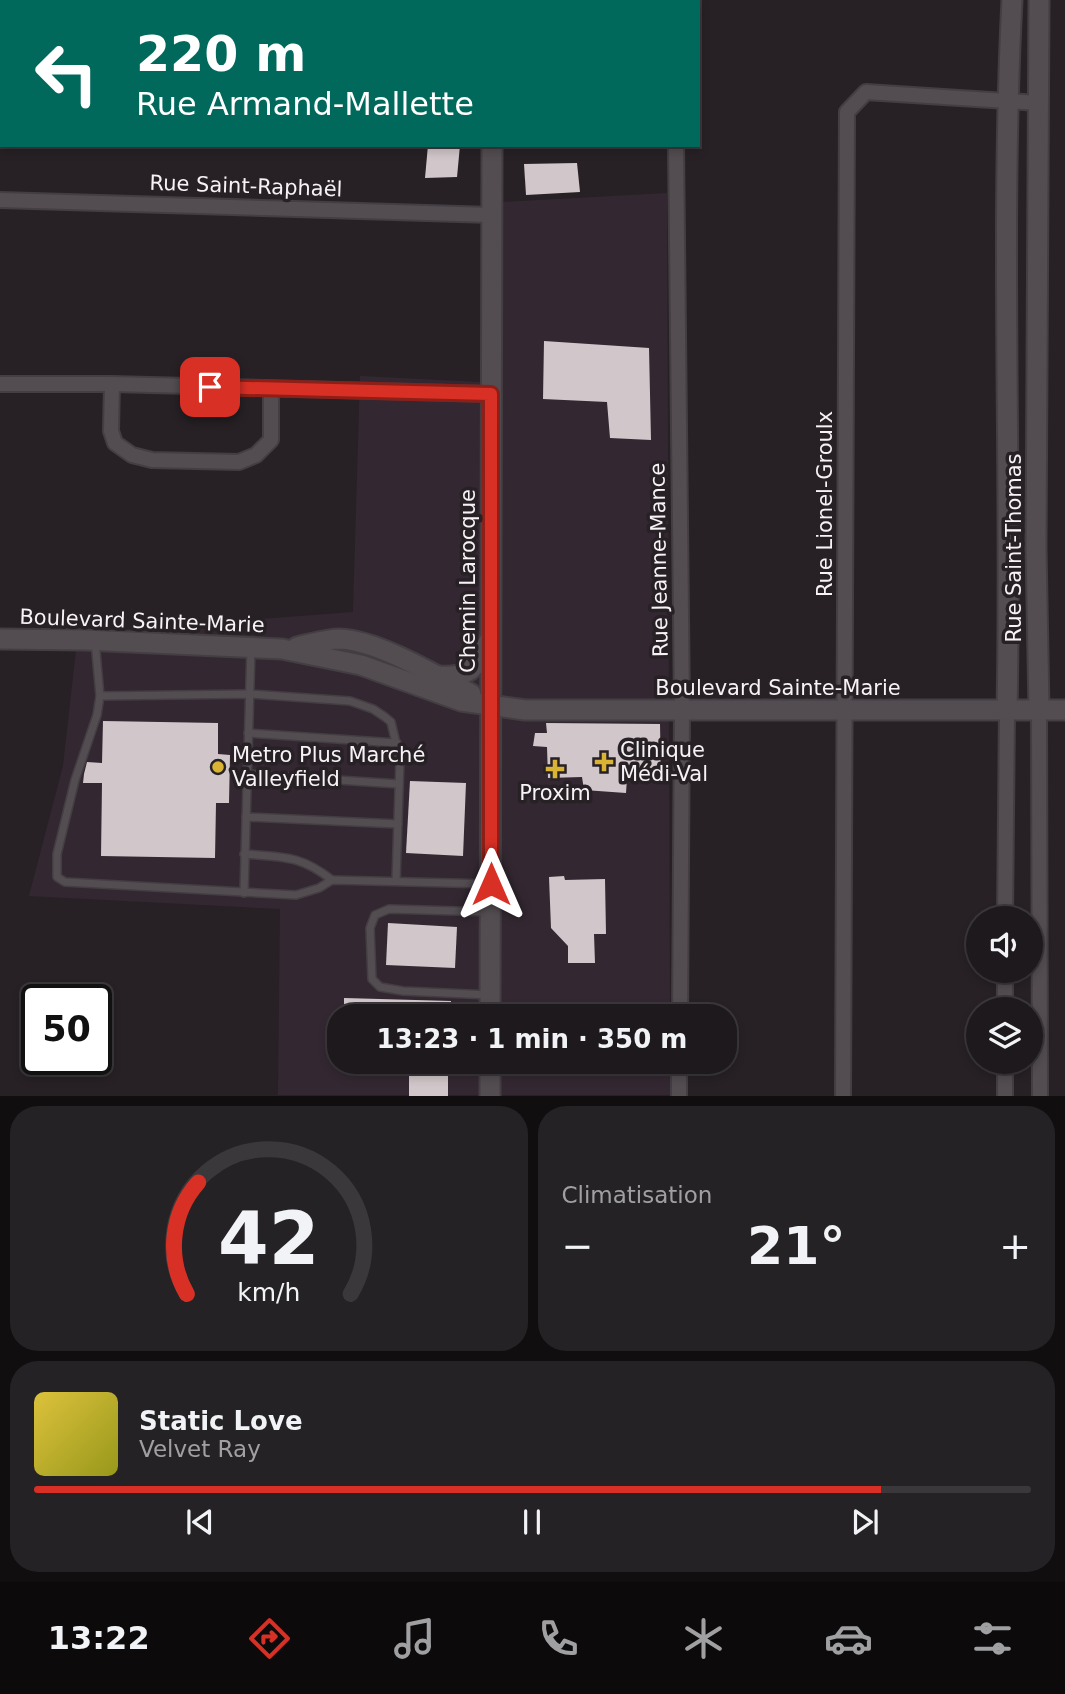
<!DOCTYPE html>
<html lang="fr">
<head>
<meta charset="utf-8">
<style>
  body { margin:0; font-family:"DejaVu Sans",sans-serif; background:#252225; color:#f1f3f6; height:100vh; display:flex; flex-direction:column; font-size:26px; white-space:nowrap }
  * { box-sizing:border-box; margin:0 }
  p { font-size:23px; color:#a0a0a3 }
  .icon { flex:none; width:38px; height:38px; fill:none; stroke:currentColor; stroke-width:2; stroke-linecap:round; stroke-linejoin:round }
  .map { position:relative; height:1096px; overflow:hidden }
  .drawer { display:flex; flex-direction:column; gap:10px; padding:10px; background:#100e0f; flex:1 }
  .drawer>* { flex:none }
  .top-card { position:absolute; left:0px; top:0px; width:700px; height:147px; box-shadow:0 4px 10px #0003,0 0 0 2px #3b383b; background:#00695c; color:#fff; overflow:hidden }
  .buttons { position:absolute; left:966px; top:906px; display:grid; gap:14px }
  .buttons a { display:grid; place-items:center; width:77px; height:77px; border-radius:50%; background:#1d191c; box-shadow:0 4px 10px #0003,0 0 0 2px #3b383b; font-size:35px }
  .speed { position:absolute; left:21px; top:984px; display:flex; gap:14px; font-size:35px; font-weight:700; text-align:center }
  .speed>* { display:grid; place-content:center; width:91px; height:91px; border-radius:50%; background:#1d191c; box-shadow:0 4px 10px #0003,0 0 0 2px #3b383b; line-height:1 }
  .speed .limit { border:4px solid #111; border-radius:10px; background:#fff; color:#111 }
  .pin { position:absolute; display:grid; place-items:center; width:60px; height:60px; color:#fff; margin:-30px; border-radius:14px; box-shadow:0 4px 10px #0006 }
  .me { position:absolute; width:77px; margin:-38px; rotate:0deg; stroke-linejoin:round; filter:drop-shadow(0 0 5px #0008) }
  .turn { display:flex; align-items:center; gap:24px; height:147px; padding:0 21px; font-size:32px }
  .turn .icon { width:91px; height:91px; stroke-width:2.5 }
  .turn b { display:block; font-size:49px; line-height:60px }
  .big { font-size:52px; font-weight:600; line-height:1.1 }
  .drawer .tile { flex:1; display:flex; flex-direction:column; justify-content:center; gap:10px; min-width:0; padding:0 24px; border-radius:28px; background:#252225 }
  .drawer .dial { align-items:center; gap:0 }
  .dial svg { height:182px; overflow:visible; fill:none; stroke:#3b383b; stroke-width:7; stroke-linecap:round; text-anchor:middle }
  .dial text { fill:#f1f3f6; stroke:none }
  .song { display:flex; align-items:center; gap:21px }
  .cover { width:84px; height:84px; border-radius:10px; background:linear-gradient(135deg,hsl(50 70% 55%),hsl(60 70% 35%)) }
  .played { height:7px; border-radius:4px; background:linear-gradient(90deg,#d93025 85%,#3b383b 85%) }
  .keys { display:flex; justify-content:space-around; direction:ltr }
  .heat { display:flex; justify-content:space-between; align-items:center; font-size:38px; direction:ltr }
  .drawer .tiles { flex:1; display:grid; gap:10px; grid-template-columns:1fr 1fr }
  .tile:last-child { grid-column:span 2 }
  .trip { position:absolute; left:327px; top:1004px; width:410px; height:70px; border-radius:28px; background:#1d191c; box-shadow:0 4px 10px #0003,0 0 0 2px #3b383b; font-weight:600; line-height:70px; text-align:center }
  .tabs { display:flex; height:112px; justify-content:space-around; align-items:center; background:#0c0a0b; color:#a0a0a3 }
  .tabs .icon { width:49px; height:49px }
  .tabs .selected { color:#d93025 }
  .tabs b { font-size:32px; color:#f1f3f6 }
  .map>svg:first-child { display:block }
  .built { fill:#332831 }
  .green { fill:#53151a }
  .building { fill:#d1c7ca }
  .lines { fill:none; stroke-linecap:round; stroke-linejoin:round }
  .lane-casing { stroke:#433e42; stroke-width:10 }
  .street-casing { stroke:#433e42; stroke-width:18 }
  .secondary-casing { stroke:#433e42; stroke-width:23 }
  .lane { stroke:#534d52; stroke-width:7 }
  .street { stroke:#534d52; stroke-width:14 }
  .secondary { stroke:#534d52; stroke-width:19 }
  .route-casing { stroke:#8d1f18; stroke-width:18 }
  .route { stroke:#d93025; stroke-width:12 }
  .poi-dot { fill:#d9b334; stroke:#272126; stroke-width:2.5 }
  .labels { text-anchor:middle; stroke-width:7; stroke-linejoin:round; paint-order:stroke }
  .street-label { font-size:21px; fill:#f6f2f5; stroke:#272126 }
  .poi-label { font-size:21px; fill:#f6f2f5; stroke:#272126; text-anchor:start }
</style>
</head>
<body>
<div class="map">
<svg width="1065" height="1096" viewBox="0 0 1065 1096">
  <rect width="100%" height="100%" fill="#272126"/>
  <g class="built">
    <path d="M 0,0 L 487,0 L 2,2 L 2,87 Z"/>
    <path d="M 667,193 L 670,1017 L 340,1017 L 340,1062 L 671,1062 L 671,1095 L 278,1095 L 280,909 L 29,896 L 63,766 L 78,633 L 353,612 L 360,376 L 480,382 L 484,203 Z"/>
  </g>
  <path class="green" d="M 0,0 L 211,0 L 212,2 L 2,2 L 2,87 Z"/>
  <g class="building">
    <path d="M 428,145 L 460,145 L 457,177 L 425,178 Z"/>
    <path d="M 577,163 L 580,192 L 526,195 L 524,164 Z"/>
    <path d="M 544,341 L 649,348 L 651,440 L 610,438 L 607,402 L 543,399 Z"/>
    <path d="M 103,721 L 218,723 L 218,754 L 230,755 L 229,803 L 216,803 L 215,858 L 101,856 L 102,783 L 83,783 L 84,774 L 87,762 L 102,763 Z"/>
    <path d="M 546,723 L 660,724 L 661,781 L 627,778 L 626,793 L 584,790 L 582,777 L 548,778 L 547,747 L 533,746 L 535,733 L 547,733 Z"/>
    <path d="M 410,781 L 466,783 L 463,856 L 406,853 Z"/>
    <path d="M 564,876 L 565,880 L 605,879 L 606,934 L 594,934 L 595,963 L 568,963 L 568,946 L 551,928 L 549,877 Z"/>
    <path d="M 388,923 L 457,927 L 455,968 L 386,965 Z"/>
    <path d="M 344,998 L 451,1001 L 451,1017 L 344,1017 Z"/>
    <rect x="409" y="1062" width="39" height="34"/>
  </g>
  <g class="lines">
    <defs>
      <g id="lane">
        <path d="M 95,641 L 100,696 L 97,715 L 75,780 L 57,854 L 57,877 L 65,882 L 296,895 L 319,888 L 332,880 L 490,884"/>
        <path d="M 100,696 L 250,694 L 350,701 L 373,709 L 385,717 L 391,722 L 400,760 L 396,881"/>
        <path d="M 248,733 L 397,743"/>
        <path d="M 247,774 L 399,784"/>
        <path d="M 246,817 L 398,824"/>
        <path d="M 244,854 C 283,857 300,855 332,880"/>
        <path d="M 244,893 L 251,648"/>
        <path d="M 490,912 L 389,909 L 375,915 L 370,928 L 372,979 L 380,987 L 403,991 L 490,995"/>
      </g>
      <g id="street">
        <path d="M 675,2 L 675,0"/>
        <path d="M 676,145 L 682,710 L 680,1017"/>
        <path d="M 0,200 L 492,215"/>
        <path d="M 0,384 L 112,384 L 491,394"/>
        <path d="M 112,384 L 111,431 L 115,443 L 132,455 L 152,460 L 239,462 L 256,455 L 271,440 L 271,389"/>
        <path d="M 1039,710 L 1040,1096"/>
        <path d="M 1005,919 L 1007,710"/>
        <path d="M 1005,971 L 1005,1010"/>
        <path d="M 1005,1062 L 1005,1096"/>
        <path d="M 679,1096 L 679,1062"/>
        <path d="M 843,1096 L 847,112 L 866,92 L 1038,103"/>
      </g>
      <g id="secondary">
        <path d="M 1039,0 L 1036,548 L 1039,710"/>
        <path d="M 492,2 L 492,0"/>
        <path d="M 0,639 L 85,640 L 282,649 L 361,665 L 461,701 L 525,710 L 1065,710"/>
        <path d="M 297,647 C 311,644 326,639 340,639 C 377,640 437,676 471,694"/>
        <path d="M 438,676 C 473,678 475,667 490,639"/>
        <path d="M 1007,710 C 1012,474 1000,236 1012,0"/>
        <path d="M 490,1017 L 492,145"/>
        <path d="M 490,1096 L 490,1062"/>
      </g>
    </defs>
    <use href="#lane" class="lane-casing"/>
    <use href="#street" class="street-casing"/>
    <use href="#secondary" class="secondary-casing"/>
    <use href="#lane" class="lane"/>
    <use href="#street" class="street"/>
    <use href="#secondary" class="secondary"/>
  </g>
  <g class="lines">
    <defs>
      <path id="route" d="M 210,387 L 491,394 L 491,884"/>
    </defs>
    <use href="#route" class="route-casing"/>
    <use href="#route" class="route"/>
  </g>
  <g class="poi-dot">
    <path d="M600.5 751.5h7v7h7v7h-7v7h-7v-7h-7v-7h7z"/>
    <circle cx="218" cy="767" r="7"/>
    <path d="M551.5 758.5h7v7h7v7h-7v7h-7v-7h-7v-7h7z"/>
  </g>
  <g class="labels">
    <g class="street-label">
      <text transform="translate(246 186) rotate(2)" y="7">Rue Saint-Raphaël</text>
      <text transform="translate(825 504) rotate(-90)" y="7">Rue Lionel-Groulx</text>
      <text transform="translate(1014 548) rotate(-90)" y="7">Rue Saint-Thomas</text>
      <text transform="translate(659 560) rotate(-91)" y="7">Rue Jeanne-Mance</text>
      <text transform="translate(468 581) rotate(-90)" y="7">Chemin Larocque</text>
      <text transform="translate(142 621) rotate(2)" y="7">Boulevard Sainte-Marie</text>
      <text x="778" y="695">Boulevard Sainte-Marie</text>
    </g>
    <g class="poi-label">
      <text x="620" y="757">Clinique<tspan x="620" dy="24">Médi-Val</tspan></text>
      <text x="232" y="762">Metro Plus Marché<tspan x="232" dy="24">Valleyfield</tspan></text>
      <text x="555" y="800" text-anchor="middle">Proxim</text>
    </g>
  </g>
</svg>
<div class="buttons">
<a><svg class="icon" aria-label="sound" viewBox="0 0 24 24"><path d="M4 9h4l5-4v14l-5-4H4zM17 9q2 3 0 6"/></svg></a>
<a><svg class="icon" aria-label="layers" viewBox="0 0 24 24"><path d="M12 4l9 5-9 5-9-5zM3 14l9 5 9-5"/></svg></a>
</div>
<div class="speed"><div class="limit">50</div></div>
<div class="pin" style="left:210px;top:387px;background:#d93025"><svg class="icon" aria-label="arrive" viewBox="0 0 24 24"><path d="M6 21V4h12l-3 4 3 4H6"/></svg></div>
<svg class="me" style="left:491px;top:884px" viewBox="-20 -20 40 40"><path d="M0-17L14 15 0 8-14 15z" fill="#d93025" stroke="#fff" stroke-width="4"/></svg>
<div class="trip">13:23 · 1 min · 350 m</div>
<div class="top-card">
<div class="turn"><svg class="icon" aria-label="left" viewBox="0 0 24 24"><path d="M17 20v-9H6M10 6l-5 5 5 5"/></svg><div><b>220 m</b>Rue Armand-Mallette</div></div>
</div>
</div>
<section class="drawer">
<div class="tiles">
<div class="tile dial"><svg viewBox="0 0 100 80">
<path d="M14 69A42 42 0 1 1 86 69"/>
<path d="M14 69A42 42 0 0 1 19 20" stroke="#d93025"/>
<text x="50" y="56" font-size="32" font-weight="700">42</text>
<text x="50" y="72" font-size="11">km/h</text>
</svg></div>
<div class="tile"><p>Climatisation</p>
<div class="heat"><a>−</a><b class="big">21°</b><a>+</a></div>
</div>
<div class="tile">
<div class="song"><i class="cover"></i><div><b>Static Love</b><p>Velvet Ray</p></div></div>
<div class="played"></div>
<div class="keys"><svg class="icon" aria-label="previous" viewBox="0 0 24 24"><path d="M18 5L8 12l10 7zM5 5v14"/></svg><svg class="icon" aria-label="pause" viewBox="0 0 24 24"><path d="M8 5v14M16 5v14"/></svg><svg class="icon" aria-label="next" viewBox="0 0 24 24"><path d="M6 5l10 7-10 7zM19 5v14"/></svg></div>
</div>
</div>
</section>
<nav class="tabs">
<b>13:22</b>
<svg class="icon selected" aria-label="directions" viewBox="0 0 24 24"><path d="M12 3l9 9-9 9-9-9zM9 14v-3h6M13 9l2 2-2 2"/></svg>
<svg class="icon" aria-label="music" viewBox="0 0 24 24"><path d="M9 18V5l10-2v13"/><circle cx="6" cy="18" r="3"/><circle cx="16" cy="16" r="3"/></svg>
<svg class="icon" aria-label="phone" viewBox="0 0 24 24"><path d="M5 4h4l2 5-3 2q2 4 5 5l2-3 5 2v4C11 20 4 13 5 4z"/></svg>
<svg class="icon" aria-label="climate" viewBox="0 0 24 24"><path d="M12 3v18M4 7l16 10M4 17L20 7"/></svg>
<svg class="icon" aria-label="car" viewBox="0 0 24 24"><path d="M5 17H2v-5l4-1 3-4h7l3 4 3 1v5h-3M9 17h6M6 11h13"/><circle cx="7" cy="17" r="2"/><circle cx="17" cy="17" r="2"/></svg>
<svg class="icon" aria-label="filters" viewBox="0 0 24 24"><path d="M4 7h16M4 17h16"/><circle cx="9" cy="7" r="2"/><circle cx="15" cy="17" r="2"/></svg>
</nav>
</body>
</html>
